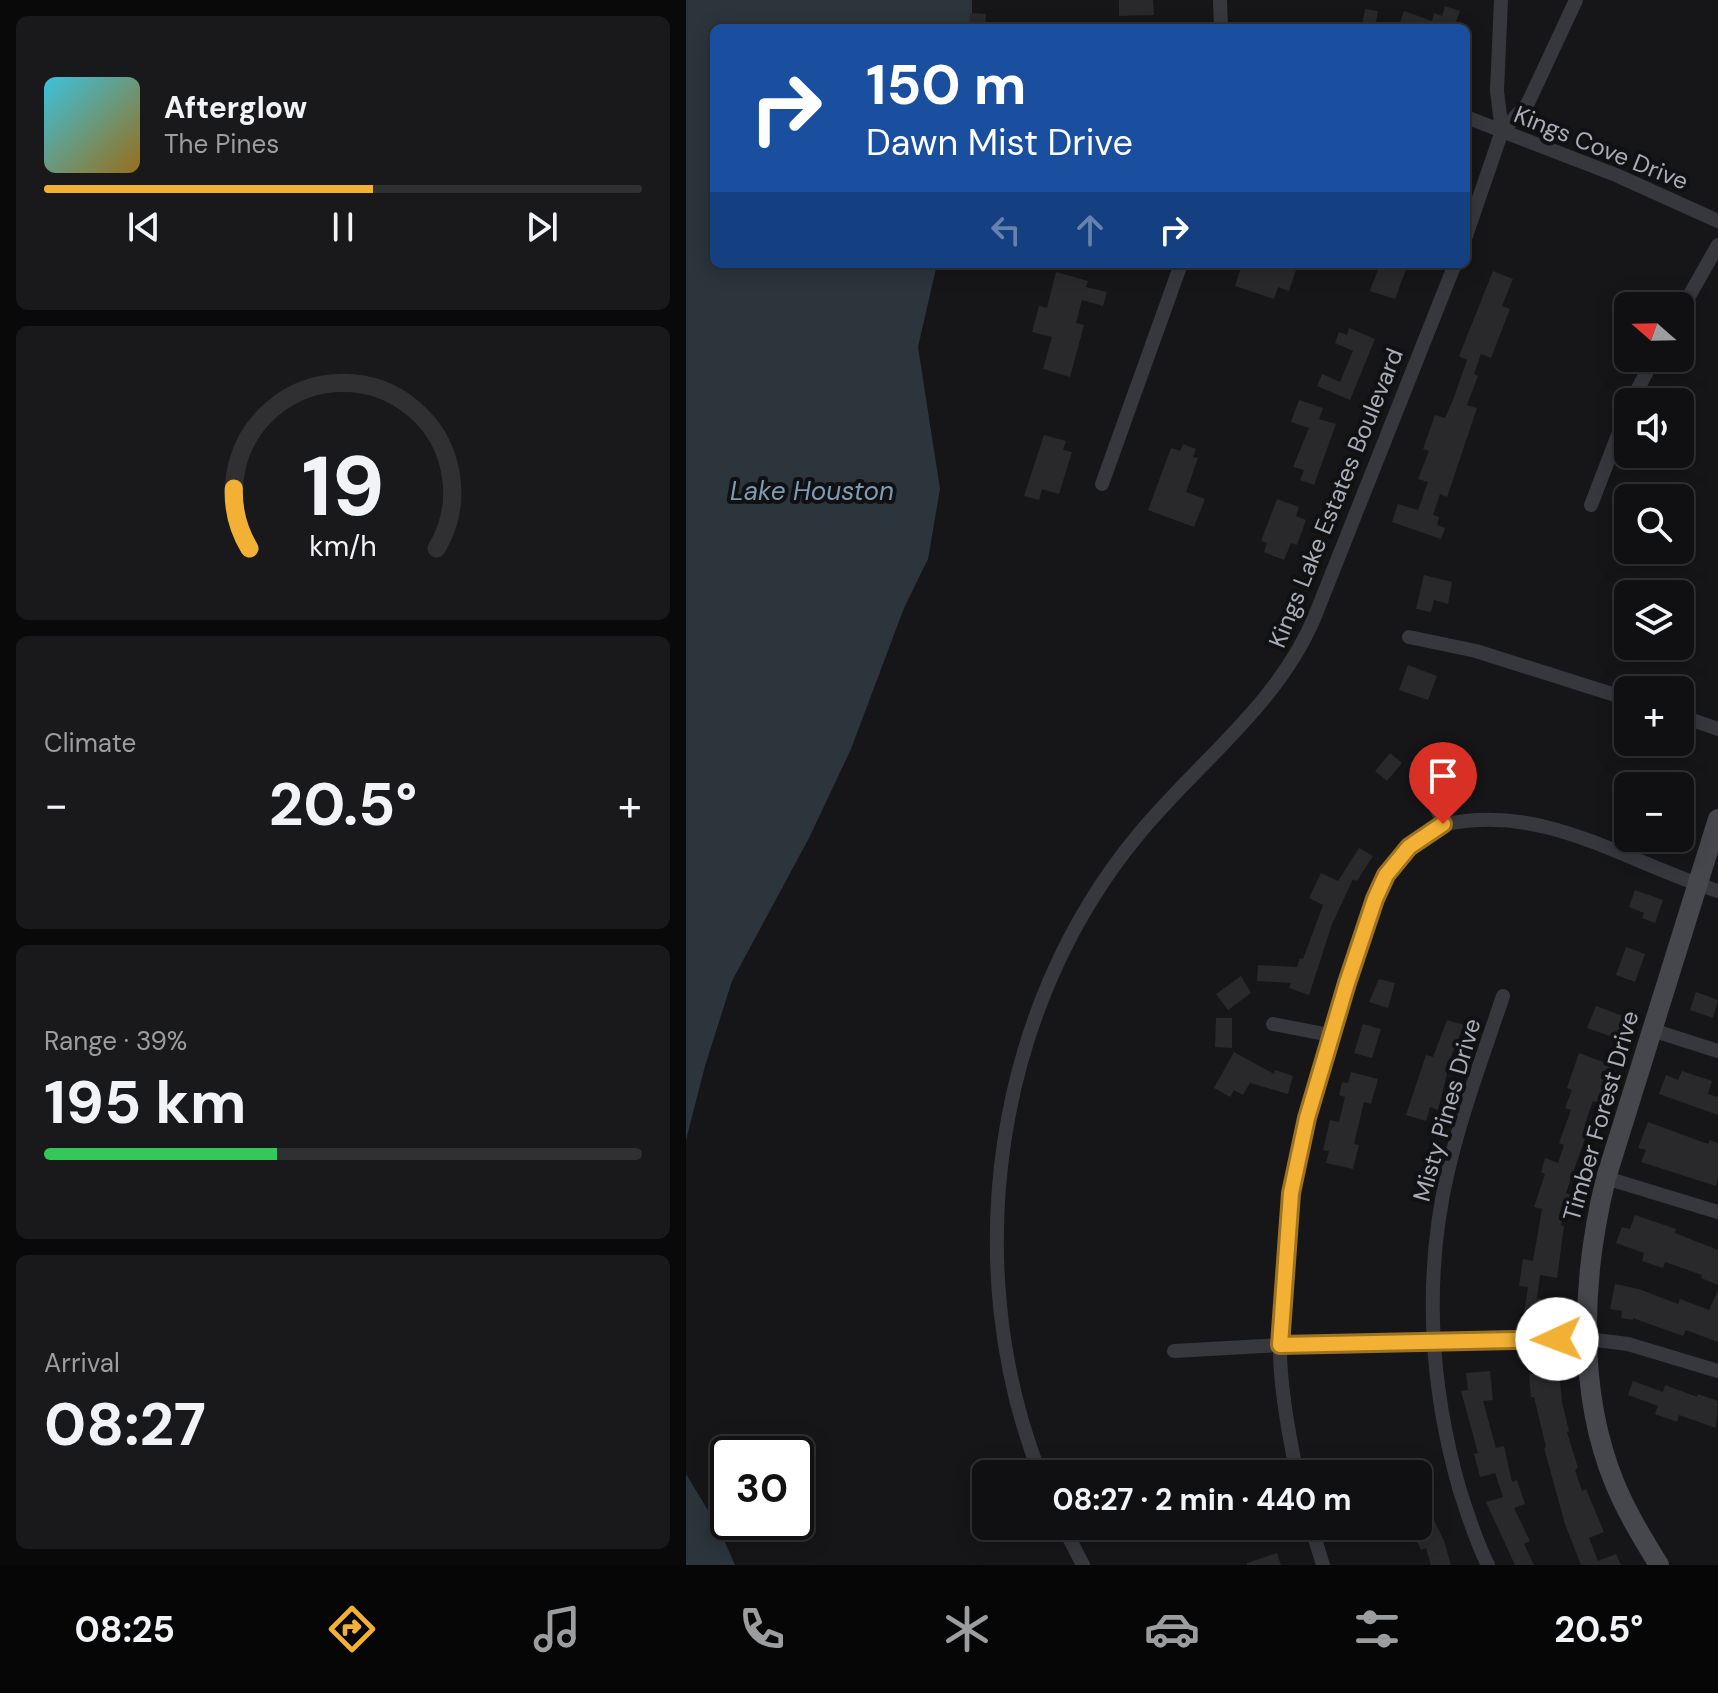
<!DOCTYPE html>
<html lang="en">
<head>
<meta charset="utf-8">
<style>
  body { margin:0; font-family:"DM Sans",sans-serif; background:#19191b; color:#f1f3f6; height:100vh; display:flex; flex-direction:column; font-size:30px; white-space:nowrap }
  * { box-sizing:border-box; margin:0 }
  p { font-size:26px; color:#9c9d9f }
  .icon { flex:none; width:44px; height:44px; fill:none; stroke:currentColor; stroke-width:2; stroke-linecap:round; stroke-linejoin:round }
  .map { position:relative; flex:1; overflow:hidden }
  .drawer { display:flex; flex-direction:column; gap:16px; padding:16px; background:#09090a; width:686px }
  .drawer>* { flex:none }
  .top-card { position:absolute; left:24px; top:24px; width:760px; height:244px; border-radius:12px; box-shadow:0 4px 20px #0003,0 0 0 2px #303032; background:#1a4fa0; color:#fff; overflow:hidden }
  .needle { width:52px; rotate:290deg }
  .tools { position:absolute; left:928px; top:292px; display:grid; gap:16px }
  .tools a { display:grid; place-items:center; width:80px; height:80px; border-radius:12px; background:#101012; box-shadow:0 4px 20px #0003,0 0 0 2px #303032; font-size:40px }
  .speed { position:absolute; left:24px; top:1436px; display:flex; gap:16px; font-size:40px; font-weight:700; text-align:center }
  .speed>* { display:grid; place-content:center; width:104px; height:104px; border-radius:50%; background:#101012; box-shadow:0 4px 20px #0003,0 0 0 2px #303032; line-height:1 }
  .speed .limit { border:4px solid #111; border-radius:12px; background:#fff; color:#111 }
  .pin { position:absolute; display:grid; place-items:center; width:68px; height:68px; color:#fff; margin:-82px -34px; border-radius:50% 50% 50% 0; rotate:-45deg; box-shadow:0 0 8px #0007 }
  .pin .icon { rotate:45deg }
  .me { position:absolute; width:88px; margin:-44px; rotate:268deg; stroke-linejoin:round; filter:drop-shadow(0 0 6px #0008) }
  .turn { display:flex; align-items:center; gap:28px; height:168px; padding:0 24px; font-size:36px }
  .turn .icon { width:104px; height:104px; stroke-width:2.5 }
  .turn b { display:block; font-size:56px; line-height:68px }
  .lanes { display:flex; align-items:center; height:76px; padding:0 24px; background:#0003; justify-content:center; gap:40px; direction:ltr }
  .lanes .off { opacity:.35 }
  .big { font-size:60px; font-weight:700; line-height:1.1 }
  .drawer .widget { flex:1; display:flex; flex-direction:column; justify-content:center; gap:12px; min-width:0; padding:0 28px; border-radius:12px; background:#19191b }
  .drawer .dial { align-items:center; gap:0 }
  .dial svg { height:208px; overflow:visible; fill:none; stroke:#303032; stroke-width:7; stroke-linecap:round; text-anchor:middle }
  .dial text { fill:#f1f3f6; stroke:none }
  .song { display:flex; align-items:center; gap:24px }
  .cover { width:96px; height:96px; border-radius:12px; background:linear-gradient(135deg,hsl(190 70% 55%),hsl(40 70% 35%)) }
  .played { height:8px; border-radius:4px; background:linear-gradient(90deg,#f2b134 55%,#303032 55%) }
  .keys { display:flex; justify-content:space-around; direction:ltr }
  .heat { display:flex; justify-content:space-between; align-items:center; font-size:44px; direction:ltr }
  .charge { height:12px; border-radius:6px; background:linear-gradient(90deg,#34c759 39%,#303032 0) }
  .trip { position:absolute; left:286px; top:1460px; width:460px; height:80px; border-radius:12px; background:#101012; box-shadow:0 4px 20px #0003,0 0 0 2px #303032; font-weight:700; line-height:80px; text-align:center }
  .tabs { display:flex; height:128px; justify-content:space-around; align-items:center; background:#060607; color:#9c9d9f }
  .tabs .icon { width:56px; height:56px }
  .tabs .selected { color:#f2b134 }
  .tabs b { font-size:36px; color:#f1f3f6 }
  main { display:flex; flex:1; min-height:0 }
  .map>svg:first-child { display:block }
  .water { fill:#2c353c }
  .building { fill:#29292c }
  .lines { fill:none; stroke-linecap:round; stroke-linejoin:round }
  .street { stroke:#37383d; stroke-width:14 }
  .secondary { stroke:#45474d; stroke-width:20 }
  .route-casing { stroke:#9d7322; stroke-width:20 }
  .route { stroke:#f2b134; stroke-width:14 }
  .labels { text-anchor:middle; stroke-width:8; stroke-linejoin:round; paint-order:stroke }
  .street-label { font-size:24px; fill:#a8adb8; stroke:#111113 }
  .water-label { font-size:26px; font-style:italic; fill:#7f9bb3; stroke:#111113 }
</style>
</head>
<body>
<main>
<section class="drawer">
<div class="widget">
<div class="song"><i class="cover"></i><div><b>Afterglow</b><p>The Pines</p></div></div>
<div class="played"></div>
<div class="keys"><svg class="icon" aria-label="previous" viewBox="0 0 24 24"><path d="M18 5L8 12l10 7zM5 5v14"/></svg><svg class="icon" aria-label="pause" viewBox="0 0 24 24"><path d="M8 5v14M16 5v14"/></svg><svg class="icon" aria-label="next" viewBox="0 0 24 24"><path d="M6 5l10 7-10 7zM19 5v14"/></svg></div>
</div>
<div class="widget dial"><svg viewBox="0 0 100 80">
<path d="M14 69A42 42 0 1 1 86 69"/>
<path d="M14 69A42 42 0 0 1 8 46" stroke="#f2b134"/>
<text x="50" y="56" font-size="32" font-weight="700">19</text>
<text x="50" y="72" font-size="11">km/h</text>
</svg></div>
<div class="widget"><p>Climate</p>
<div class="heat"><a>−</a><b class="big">20.5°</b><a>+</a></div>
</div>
<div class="widget"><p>Range · 39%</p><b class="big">195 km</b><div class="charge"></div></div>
<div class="widget"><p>Arrival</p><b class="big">08:27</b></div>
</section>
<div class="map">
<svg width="1032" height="1565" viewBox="0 0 1032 1565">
  <rect width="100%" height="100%" fill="#161618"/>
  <g class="water">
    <path d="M 0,0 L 286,0 L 286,28 L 28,28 L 28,264 L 251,264 L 232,347 L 254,489 L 242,559 L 218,608 L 165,749 L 123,838 L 46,981 L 19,1066 L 0,1140 Z"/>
    <path d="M 0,1474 L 32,1527 L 49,1565 L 0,1565 Z"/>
  </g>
  <g class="building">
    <path d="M 433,0 L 467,0 L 468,15 L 433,16 Z"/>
    <path d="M 759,6 L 774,11 L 768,28 L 712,28 L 718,11 L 746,21 L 748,13 L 756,16 Z"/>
    <path d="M 679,9 L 692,11 L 689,26 L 676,24 Z"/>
    <path d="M 284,13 L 300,14 L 299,28 L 283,28 Z"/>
    <path d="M 556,264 L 612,264 L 603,291 L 592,287 L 588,299 L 549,286 Z"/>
    <path d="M 694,264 L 722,264 L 709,299 L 684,291 Z"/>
    <path d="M 807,271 L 827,279 L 816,306 L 824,309 L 805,358 L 795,354 L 788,374 L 792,376 L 781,405 L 791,408 L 761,497 L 754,494 L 747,515 L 753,517 L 751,525 L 759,528 L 755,539 L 706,522 L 712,504 L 732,510 L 742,482 L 732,479 L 743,451 L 737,449 L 749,415 L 759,418 L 767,400 L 781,360 L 773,356 Z"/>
    <path d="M 370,272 L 402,281 L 400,287 L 421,292 L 417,306 L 396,300 L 390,323 L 398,325 L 384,377 L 357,369 L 366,337 L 346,332 L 353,306 L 361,308 Z"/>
    <path d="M 663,328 L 689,339 L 664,400 L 631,386 L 636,374 L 654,382 L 667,351 L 649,343 L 653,332 L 661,335 Z"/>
    <path d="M 613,400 L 637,408 L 633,419 L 650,424 L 628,485 L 614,480 L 618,470 L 607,467 L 623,428 L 605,422 Z"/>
    <path d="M 358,435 L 380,441 L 377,450 L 386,452 L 373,494 L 356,489 L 353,500 L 338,496 Z"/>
    <path d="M 497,444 L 510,449 L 507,457 L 512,458 L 500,492 L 519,499 L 508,527 L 462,510 L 485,448 L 494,451 Z"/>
    <path d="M 591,499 L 613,507 L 610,516 L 620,520 L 611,545 L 605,543 L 598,560 L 578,552 L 581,543 L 575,541 Z"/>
    <path d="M 738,575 L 766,582 L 762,604 L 748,600 L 745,612 L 730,609 Z"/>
    <path d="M 722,665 L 751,676 L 742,700 L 713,690 Z"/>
    <path d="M 704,753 L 716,763 L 701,781 L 689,771 Z"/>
    <path d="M 673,848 L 687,856 L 671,881 L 667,879 L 646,924 L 623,995 L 603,988 L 605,983 L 571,981 L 572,965 L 611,967 L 614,958 L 617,959 L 637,905 L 623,898 L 635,873 L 652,881 Z"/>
    <path d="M 949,890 L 977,900 L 969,923 L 956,918 L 958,913 L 943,907 Z"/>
    <path d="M 940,947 L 959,954 L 949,982 L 930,975 Z"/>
    <path d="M 555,976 L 565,993 L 542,1010 L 530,994 Z"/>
    <path d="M 693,979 L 709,983 L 702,1008 L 683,1002 Z"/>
    <path d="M 1010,992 L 1032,1000 L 1027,1018 L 1004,1010 Z"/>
    <path d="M 910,1006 L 940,1017 L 932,1039 L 901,1028 Z"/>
    <path d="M 530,1018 L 546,1018 L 546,1048 L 529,1047 Z"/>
    <path d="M 761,1020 L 778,1025 L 766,1054 L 752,1110 L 744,1107 L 740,1121 L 720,1115 L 740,1055 L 747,1057 Z"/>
    <path d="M 677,1024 L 695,1029 L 686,1058 L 668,1053 Z"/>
    <path d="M 548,1052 L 588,1074 L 589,1070 L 607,1076 L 602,1094 L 564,1083 L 557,1095 L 548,1090 L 544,1097 L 528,1088 Z"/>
    <path d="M 893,1053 L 925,1065 L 913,1103 L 907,1101 L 899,1123 L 904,1124 L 880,1193 L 885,1195 L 875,1225 L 878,1226 L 871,1278 L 854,1275 L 851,1298 L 871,1301 L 867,1324 L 837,1320 L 842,1287 L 833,1286 L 837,1259 L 847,1261 L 856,1209 L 848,1207 L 859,1174 L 855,1172 L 859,1158 L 872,1163 L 878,1145 L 873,1143 L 885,1110 L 879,1108 L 886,1090 L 881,1088 Z"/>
    <path d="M 996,1071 L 1026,1081 L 1022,1094 L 1032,1097 L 1032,1115 L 973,1094 L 980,1075 L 992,1080 Z"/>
    <path d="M 665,1072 L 692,1079 L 685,1104 L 678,1102 L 668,1144 L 673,1145 L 667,1169 L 640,1163 L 643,1151 L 637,1150 L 644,1120 L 653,1122 L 659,1097 L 653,1095 L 656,1082 L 662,1083 Z"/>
    <path d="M 962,1122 L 1022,1144 L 1024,1140 L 1032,1143 L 1032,1179 L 1030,1186 L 955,1162 L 960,1150 L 952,1148 Z"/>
    <path d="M 949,1215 L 990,1229 L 989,1233 L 1032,1250 L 1032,1285 L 1015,1278 L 1016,1275 L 979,1262 L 977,1268 L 956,1261 L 958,1253 L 930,1243 L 936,1227 L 944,1229 Z"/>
    <path d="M 929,1284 L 953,1289 L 992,1304 L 994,1299 L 1023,1310 L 1032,1290 L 1032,1342 L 1000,1330 L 997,1336 L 947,1318 L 947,1320 L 935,1318 L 936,1311 L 924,1309 Z"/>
    <path d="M 804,1371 L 807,1400 L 797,1401 L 810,1448 L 818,1446 L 826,1482 L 831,1480 L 839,1504 L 828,1508 L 844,1541 L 838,1544 L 848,1565 L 829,1565 L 800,1502 L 817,1497 L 809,1473 L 794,1477 L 788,1454 L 792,1453 L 775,1391 L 782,1390 L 780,1373 Z"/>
    <path d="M 873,1371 L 876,1402 L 883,1431 L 881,1432 L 892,1468 L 889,1470 L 896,1491 L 900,1489 L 918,1532 L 903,1538 L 912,1561 L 930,1554 L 935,1565 L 895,1565 L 879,1524 L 858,1448 L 860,1447 L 848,1397 L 845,1397 L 843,1374 Z"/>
    <path d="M 947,1381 L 977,1392 L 979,1385 L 1011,1397 L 1012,1394 L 1032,1401 L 1030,1428 L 993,1415 L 991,1422 L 969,1414 L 972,1406 L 942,1395 Z"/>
    <path d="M 745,1514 L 758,1541 L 765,1565 L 745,1565 L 740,1548 L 735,1550 L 724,1526 L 732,1526 L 732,1520 Z"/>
    <path d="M 591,1553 L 595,1565 L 561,1565 L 561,1563 Z"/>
  </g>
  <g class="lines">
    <g class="street">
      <path d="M 534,0 L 535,28"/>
      <path d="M 815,0 L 811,91 L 816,131"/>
      <path d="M 780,117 L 930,175 L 1032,221"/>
      <path d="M 780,236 L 816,131 L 842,103 L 890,0"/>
      <path d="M 994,312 L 1032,245"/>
      <path d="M 945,402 L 968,358"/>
      <path d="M 416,484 L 495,264"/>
      <path d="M 905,505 L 942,409"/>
      <path d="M 723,637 L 790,651 L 942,699"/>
      <path d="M 994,716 L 1032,729"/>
      <path d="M 744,793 L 757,824"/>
      <path d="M 587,1024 L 644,1035"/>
      <path d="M 966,1030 L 1032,1051"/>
      <path d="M 920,1178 L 1032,1212"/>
      <path d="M 488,1351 L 594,1345 L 902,1339 L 942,1344 L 1032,1371"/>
      <path d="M 354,1474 C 272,1265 308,1009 452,835 C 512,762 592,705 629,616 L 769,264"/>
      <path d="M 611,1474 C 603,1436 593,1381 594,1342 C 595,1292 597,1240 606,1191 C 618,1120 640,1050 661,981 C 672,945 682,905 701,873 C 713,854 737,829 761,824 C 860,803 941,863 1032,891"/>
      <path d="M 377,1526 L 397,1565"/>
      <path d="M 625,1526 L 637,1565"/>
      <path d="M 802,1565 C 790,1542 782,1515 774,1491 C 744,1387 737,1277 762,1171 C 776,1111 798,1053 817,996"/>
    </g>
    <path class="secondary" d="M 973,1565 C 957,1539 941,1513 929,1484 C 890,1390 896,1275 920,1178 L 1032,819"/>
  </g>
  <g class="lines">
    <defs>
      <path id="route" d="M 757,824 L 723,847 L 700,875 L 689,899 L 661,983 L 621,1118 L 605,1193 L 594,1345 L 871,1339"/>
    </defs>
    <use href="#route" class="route-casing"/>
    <use href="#route" class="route"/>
  </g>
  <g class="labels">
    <g class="street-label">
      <text transform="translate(915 148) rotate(22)" y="8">Kings Cove Drive</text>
      <text transform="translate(650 498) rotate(-68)" y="8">Kings Lake Estates Boulevard</text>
      <text transform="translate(761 1110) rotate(-74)" y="8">Misty Pines Drive</text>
      <text transform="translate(915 1116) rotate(-74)" y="8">Timber Forest Drive</text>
    </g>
    <g class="water-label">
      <text x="126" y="500">Lake Houston</text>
    </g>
  </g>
</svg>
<div class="tools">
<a><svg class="needle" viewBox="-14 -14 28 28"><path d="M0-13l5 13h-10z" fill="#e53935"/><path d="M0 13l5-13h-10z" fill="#9c9d9f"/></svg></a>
<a><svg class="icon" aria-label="sound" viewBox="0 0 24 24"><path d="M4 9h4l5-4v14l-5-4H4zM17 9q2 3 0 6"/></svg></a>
<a><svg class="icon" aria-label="search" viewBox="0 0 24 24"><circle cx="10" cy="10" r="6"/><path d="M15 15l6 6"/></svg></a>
<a><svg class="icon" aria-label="layers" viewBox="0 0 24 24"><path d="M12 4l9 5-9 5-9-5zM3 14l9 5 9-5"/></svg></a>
<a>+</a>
<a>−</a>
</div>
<div class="speed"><div class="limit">30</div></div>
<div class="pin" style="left:757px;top:824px;background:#d93025"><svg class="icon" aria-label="arrive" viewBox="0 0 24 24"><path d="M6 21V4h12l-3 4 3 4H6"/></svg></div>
<svg class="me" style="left:871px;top:1339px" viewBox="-20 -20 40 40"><circle r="19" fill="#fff"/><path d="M0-13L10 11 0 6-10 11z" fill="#f2b134"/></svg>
<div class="trip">08:27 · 2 min · 440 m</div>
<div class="top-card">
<div class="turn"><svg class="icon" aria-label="right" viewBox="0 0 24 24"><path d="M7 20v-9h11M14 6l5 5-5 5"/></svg><div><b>150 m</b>Dawn Mist Drive</div></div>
<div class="lanes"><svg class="icon off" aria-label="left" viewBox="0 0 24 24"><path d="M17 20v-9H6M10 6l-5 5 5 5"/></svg><svg class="icon off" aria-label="ahead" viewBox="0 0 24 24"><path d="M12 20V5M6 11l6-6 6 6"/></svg><svg class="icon" aria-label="right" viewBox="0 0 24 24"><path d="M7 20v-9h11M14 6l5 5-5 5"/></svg></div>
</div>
</div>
</main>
<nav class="tabs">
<b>08:25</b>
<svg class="icon selected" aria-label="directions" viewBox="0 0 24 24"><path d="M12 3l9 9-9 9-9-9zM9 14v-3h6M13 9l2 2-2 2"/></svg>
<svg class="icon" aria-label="music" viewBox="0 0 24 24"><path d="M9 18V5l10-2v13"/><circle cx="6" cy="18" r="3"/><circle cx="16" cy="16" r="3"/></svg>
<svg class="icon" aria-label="phone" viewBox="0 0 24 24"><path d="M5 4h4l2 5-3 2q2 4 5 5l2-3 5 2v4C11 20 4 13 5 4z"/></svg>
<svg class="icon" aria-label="climate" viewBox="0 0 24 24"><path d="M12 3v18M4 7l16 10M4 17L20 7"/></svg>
<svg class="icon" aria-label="car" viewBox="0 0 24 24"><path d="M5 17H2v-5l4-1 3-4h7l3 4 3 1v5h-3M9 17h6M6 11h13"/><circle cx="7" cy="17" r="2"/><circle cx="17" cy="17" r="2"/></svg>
<svg class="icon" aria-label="filters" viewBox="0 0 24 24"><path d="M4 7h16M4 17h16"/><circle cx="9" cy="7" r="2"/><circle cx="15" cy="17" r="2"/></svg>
<b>20.5°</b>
</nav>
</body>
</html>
